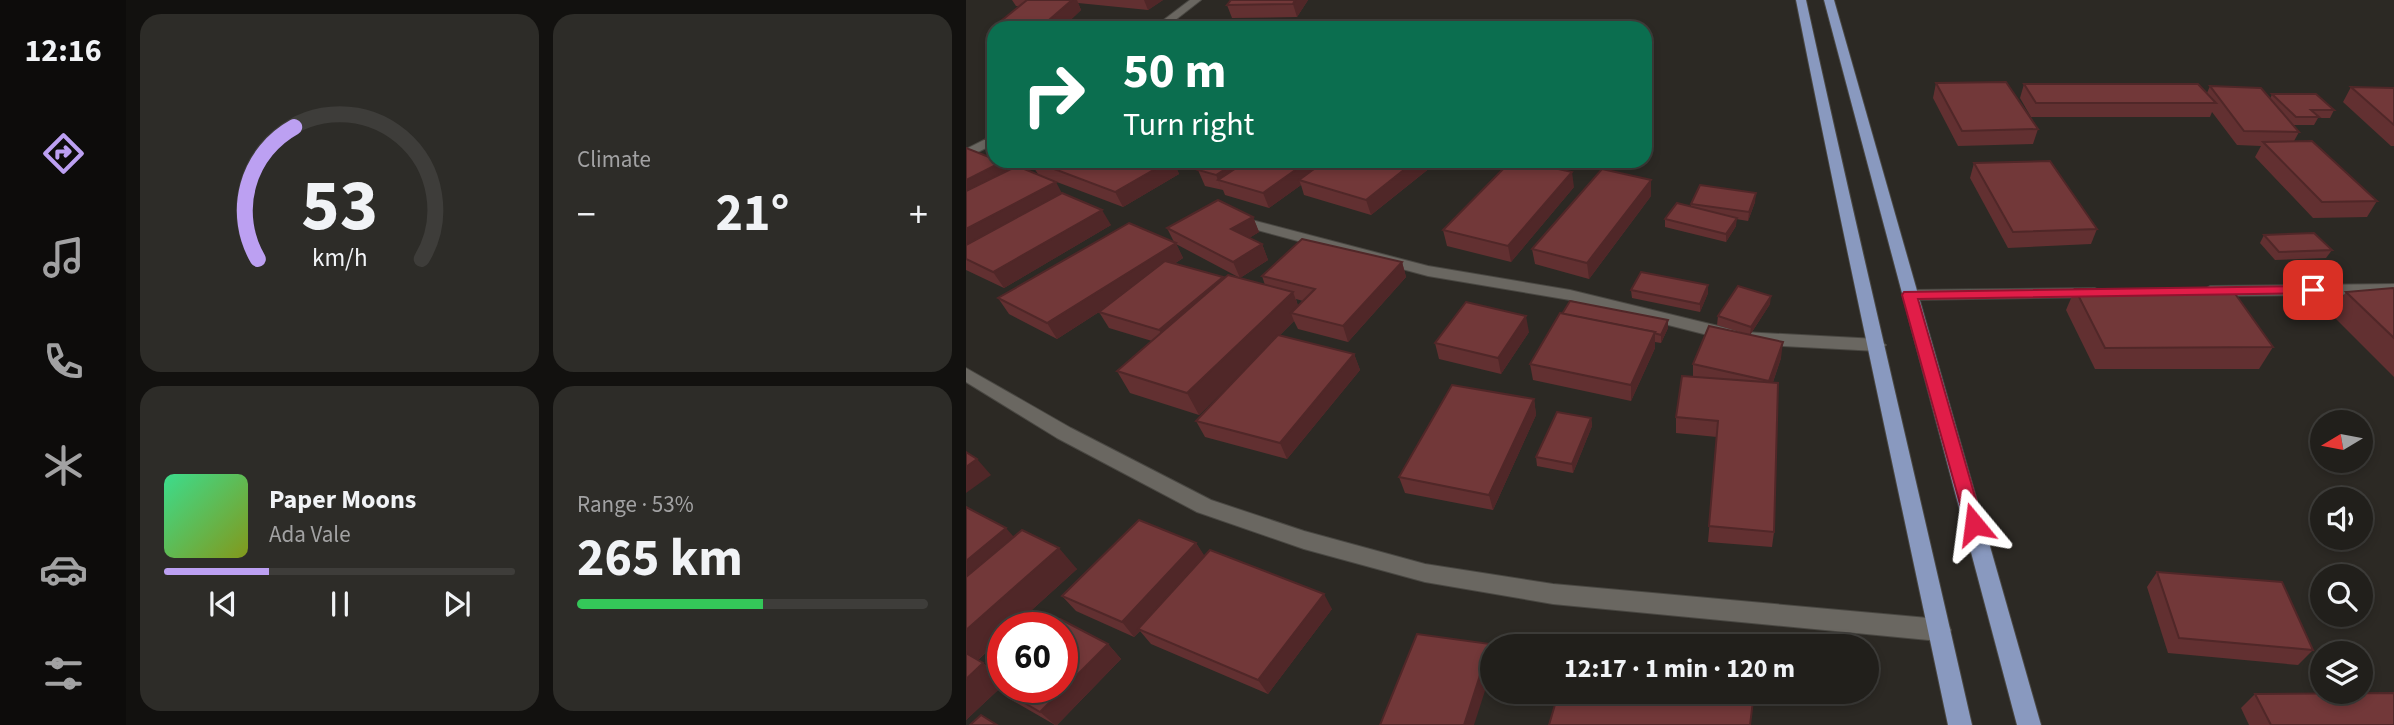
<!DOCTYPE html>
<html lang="en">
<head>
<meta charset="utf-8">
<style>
  body { margin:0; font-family:"Source Sans 3",sans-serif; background:#2d2c28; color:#f1f3f6; height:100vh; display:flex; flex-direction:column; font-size:26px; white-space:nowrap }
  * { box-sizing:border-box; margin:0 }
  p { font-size:23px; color:#a2a2a3 }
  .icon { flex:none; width:38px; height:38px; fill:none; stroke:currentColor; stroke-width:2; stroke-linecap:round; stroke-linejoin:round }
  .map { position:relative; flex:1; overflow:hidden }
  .sheet { display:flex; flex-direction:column; gap:14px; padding:14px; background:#12110f; width:840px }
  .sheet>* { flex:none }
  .top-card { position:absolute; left:21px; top:21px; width:665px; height:147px; border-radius:21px; box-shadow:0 4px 10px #0003,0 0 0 2px #3e3d3a; background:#0b6e4f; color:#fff; overflow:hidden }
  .needle { width:46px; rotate:260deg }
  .buttons { position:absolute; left:1344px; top:410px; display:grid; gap:14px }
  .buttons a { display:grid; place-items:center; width:63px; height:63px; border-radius:50%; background:#211f1b; box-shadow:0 4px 10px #0003,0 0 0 2px #3e3d3a; font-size:35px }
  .speed { position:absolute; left:21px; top:612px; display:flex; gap:14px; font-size:35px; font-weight:700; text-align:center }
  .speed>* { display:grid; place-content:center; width:91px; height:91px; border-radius:50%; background:#211f1b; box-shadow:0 4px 10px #0003,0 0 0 2px #3e3d3a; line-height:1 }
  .speed .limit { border:10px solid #d22; background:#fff; color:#111 }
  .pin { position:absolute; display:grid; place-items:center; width:60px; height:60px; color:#fff; margin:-30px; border-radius:14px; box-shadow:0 4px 10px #0006 }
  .me { position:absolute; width:77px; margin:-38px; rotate:344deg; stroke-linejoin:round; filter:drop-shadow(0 0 5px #0008) }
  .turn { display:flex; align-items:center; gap:24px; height:147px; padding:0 21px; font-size:32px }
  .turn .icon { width:91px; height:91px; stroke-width:2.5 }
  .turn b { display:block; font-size:49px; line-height:60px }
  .big { font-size:52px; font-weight:700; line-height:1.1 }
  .sheet .card { flex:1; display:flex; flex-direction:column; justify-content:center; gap:10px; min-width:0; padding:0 24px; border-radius:21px; background:#2d2c28 }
  .sheet .dial { align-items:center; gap:0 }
  .dial svg { height:182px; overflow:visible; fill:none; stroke:#3e3d3a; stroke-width:7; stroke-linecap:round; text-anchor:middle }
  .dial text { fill:#f1f3f6; stroke:none }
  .song { display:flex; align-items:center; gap:21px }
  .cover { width:84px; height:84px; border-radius:10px; background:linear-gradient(135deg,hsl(150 70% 55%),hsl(70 70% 35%)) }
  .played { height:7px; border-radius:4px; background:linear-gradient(90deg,#bca0f2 30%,#3e3d3a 30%) }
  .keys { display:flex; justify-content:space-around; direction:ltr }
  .heat { display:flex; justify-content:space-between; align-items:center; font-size:38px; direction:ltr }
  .charge { height:10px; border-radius:5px; background:linear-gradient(90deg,#34c759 53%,#3e3d3a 0) }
  .sheet .tiles { flex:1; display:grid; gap:14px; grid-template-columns:repeat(2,1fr) }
  .trip { position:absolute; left:514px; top:634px; width:399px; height:70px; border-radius:35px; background:#211f1b; box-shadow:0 4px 10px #0003,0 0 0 2px #3e3d3a; font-weight:700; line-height:70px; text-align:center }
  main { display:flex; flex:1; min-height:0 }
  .tab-bar { display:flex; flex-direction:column; width:126px; justify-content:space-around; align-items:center; background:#0d0c0b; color:#a2a2a3 }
  .tab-bar .icon { width:49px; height:49px }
  .tab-bar .selected { color:#bca0f2 }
  .tab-bar b { font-size:32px; color:#f1f3f6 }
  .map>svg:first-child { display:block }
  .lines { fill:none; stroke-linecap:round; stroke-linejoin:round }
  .service-casing { stroke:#494742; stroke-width:2 }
  .minor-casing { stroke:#494742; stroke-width:2 }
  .primary-casing { stroke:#494742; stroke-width:2 }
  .service { fill:#6a6761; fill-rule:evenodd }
  .minor { fill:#6a6761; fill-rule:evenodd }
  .primary { fill:#8999bf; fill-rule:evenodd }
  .wall { fill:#623031; fill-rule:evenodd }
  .shaded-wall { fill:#502728 }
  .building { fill:#723839; stroke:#502728; stroke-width:2 }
  .route { fill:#e11d48; stroke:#92132f; stroke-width:2 }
</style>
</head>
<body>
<main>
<nav class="tab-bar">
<b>12:16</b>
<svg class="icon selected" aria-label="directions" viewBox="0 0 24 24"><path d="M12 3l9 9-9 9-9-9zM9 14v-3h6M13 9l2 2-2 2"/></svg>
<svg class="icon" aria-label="music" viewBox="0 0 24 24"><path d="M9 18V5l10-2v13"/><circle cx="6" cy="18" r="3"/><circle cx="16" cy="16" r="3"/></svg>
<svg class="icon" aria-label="phone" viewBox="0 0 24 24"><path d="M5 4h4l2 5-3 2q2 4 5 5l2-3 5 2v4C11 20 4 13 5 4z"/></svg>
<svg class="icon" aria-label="climate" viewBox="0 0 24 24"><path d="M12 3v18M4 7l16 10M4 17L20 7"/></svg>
<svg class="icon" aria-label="car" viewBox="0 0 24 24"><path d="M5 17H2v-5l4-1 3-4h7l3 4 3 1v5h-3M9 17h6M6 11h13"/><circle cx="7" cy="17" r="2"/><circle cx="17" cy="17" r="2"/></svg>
<svg class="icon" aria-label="filters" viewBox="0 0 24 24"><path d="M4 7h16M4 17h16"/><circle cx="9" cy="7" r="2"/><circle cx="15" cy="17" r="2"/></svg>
</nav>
<section class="sheet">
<div class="tiles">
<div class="card dial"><svg viewBox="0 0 100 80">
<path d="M14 69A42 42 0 1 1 86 69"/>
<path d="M14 69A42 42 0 0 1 30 11" stroke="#bca0f2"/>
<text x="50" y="56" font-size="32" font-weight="700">53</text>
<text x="50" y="72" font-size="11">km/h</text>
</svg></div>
<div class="card"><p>Climate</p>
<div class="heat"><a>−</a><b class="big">21°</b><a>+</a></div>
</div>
<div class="card">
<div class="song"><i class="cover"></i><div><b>Paper Moons</b><p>Ada Vale</p></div></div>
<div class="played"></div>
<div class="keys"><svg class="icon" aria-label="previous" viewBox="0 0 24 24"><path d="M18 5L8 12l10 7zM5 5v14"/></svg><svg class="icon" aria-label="pause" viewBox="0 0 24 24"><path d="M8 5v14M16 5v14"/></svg><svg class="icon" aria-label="next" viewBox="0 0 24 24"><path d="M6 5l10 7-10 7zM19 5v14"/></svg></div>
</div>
<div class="card"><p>Range · 53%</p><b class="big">265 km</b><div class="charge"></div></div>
</div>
</section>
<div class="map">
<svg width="1428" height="725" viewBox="0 0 1428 725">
  <rect width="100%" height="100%" fill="#2c2924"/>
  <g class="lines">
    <defs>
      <path id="service" d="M 274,217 L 462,266 L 604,290 L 777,332 L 911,339 L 920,345 L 911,351 L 777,344 L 604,300 L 462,276 L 269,224 L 267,221 L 269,218 Z"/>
      <g id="minor">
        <path d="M 224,0 L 235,0 L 199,28 L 187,28 Z"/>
        <path d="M 28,135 L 28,144 L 0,158 L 0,149 Z"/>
        <path d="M 1428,284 L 1428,294 L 1244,296 L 1236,291 L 1244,286 Z"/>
        <path d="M 1129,288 L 1137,293 L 1135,297 L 944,300 L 936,295 L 944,290 Z"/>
        <path d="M 0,368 L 105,428 L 245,500 L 338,531 L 459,564 L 587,584 L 973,619 L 981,623 L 985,630 L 981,637 L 973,641 L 587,604 L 459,582 L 338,549 L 231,512 L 91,438 L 0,382 Z"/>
      </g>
      <g id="primary">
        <path d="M 830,0 L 840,0 C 893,242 951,483 1006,725 L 982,725 C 931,483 878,242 830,0 Z"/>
        <path d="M 858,0 L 868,0 L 1075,725 L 1051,725 Z"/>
      </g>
    </defs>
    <use href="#service" class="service-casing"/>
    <use href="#minor" class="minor-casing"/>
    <use href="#primary" class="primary-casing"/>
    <use href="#service" class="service"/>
    <use href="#minor" class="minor"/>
    <use href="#primary" class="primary"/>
  </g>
  <g class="wall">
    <path d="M 46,0 L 197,0 L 182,10 L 112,3 L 115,10 L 96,28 L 39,28 L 35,21 L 54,6 L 50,6 Z"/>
    <path d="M 342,0 L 331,17 L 266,18 L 261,5 Z"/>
    <path d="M 970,83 L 1072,129 L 1067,144 L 992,146 L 967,98 Z"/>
    <path d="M 1058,84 L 1241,93 L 1244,86 L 1304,99 L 1306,94 L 1368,110 L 1364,118 L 1352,118 L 1348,125 L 1327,125 L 1333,132 L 1328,141 L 1411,201 L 1401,217 L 1347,218 L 1289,157 L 1295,146 L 1271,145 L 1246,112 L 1244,117 L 1065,117 L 1054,98 Z"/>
    <path d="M 1385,87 L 1428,88 L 1428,146 L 1425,146 L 1377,102 Z"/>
    <path d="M 28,135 L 28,151 L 20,139 Z"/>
    <path d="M 0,148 L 41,171 L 72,174 L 68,168 L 49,161 L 207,161 L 213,174 L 157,207 L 75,176 L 96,193 L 145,225 L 38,288 L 0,270 Z"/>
    <path d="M 247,161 L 463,161 L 465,167 L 405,215 L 338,195 L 335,185 L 303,208 L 259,195 L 257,190 L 239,186 L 232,170 Z"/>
    <path d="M 1008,163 L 1131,229 L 1125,244 L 1042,248 L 1004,178 Z"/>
    <path d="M 608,187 L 545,262 L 481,246 L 477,230 Z"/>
    <path d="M 685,196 L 623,279 L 569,264 L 566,249 Z"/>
    <path d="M 789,202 L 782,221 L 770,219 L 770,226 L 760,242 L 699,227 L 699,219 L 725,207 L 725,204 Z"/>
    <path d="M 287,217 L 293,232 L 283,238 L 296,244 L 302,260 L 274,278 L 210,244 L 217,258 L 208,264 L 257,277 L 258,279 L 299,285 L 296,276 L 436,262 L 440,277 L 382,342 L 332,329 L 328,321 L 313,336 L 388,354 L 394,370 L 321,459 L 239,437 L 230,421 L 282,366 L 233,415 L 164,393 L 151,371 L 186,341 L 143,328 L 133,312 L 91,339 L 43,314 L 32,298 L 208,242 L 201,228 ZM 330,299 L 337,301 L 332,306 Z"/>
    <path d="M 1298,235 L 1366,250 L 1360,258 L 1309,260 L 1294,243 Z"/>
    <path d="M 1109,289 L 1307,347 L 1293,369 L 1129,369 L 1100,310 Z"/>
    <path d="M 1428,289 L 1428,377 L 1365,314 L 1380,292 Z"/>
    <path d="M 665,290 L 742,293 L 734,312 L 666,298 Z"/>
    <path d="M 804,304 L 784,335 L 815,358 L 807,382 L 808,532 L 806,547 L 742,542 L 751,437 L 710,433 L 710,417 L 727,377 L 727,364 L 783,335 L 751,325 L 752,316 Z"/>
    <path d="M 702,320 L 702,328 L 695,343 L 689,342 L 689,348 L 665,401 L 567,380 L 564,364 Z"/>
    <path d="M 563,332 L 535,374 L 473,359 L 469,343 Z"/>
    <path d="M 568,399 L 570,415 L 527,510 L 439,493 L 433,477 Z"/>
    <path d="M 625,418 L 626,426 L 607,473 L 571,466 L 570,457 Z"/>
    <path d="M 0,507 L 48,537 L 111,569 L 46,628 L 37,628 L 37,637 L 12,660 L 17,663 L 32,677 L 142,644 L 155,659 L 91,725 L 89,725 L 42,698 L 32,690 L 0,720 Z"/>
    <path d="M 230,543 L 238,556 L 366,609 L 302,694 L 185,644 L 174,631 L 168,637 L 110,611 L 96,596 Z"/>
    <path d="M 1191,572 L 1347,650 L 1332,665 L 1202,653 L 1181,587 Z"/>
    <path d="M 1289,694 L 1428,725 L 1283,725 L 1275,708 Z"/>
  </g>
  <g class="shaded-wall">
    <path d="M 106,0 L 111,0 L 115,10 L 96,28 L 87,28 L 83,20 Z"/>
    <path d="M 178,0 L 197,0 L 182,10 Z"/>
    <path d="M 329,0 L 342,0 L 331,17 L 327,4 Z"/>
    <path d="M 203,161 L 207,161 L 213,174 L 157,207 L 149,192 Z"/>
    <path d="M 272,161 L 300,161 L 252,180 L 256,191 L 250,175 Z"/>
    <path d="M 342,161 L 368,161 L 333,180 L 335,185 L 303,208 L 297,193 Z"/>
    <path d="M 449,161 L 463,161 L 465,167 L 405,215 L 400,200 Z"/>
    <path d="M 36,162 L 45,177 L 0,200 L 0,180 Z"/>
    <path d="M 606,172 L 608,187 L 545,262 L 542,246 Z"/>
    <path d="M 685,180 L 685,196 L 623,279 L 621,263 Z"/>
    <path d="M 90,182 L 98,197 L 0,250 L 0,229 Z"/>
    <path d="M 790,193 L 789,202 L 782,221 L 783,212 Z"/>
    <path d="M 136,210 L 145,225 L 38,288 L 27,272 Z"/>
    <path d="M 287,217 L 293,232 L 272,245 L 265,229 Z"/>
    <path d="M 771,218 L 770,226 L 760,242 L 760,234 Z"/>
    <path d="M 210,243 L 217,258 L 91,339 L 81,323 Z"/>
    <path d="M 296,244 L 302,260 L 274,278 L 267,262 Z"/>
    <path d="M 436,262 L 440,277 L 382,342 L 377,326 Z"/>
    <path d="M 257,277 L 264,293 L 202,346 L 193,330 Z"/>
    <path d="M 742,285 L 742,293 L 734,312 L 734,304 Z"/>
    <path d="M 327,292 L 335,314 L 325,313 L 328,321 L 233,415 L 221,393 Z"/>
    <path d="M 805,296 L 804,304 L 784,335 L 785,327 Z"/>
    <path d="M 560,316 L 563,332 L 535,374 L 532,358 Z"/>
    <path d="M 702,320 L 702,328 L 695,343 L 695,335 Z"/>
    <path d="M 689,332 L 689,348 L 665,401 L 665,385 Z"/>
    <path d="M 817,342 L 815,358 L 802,397 L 803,381 Z"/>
    <path d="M 388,354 L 394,370 L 321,459 L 314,443 Z"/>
    <path d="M 568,399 L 570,415 L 527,510 L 523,495 Z"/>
    <path d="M 625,418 L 626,426 L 607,473 L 606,464 Z"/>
    <path d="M 11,459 L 25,475 L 0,493 L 0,467 Z"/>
    <path d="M 40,528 L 54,544 L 0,589 L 0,561 Z"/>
    <path d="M 230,543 L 240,558 L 172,629 L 174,631 L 168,637 L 156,622 Z"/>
    <path d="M 93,548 L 111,569 L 46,628 L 37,628 L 37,637 L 7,664 L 0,657 L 0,630 Z"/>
    <path d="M 358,594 L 366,609 L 302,694 L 292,680 Z"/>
    <path d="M 142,644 L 155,659 L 91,725 L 89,725 L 74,712 Z"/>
    <path d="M 524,644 L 527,652 L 527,666 L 508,725 L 498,725 Z"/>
    <path d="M 17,663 L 37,681 L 25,683 L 32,690 L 0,720 L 0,679 Z"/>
  </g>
  <g class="building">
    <path d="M 61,0 L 106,0 L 83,20 L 35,21 Z"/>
    <path d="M 265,0 L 329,0 L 327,4 L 261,5 Z"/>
    <path d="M 1040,82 L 1072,129 L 996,131 L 970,83 Z"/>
    <path d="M 1058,84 L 1232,84 L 1250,103 L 1070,103 Z"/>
    <path d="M 1244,86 L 1295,88 L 1333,132 L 1278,131 Z"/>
    <path d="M 1385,87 L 1428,88 L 1428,125 Z"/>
    <path d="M 1306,94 L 1350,94 L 1368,110 L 1345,110 L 1353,117 L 1330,117 Z"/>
    <path d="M 28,135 L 28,142 L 20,139 Z"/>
    <path d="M 1346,141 L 1411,201 L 1356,202 L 1297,142 Z"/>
    <path d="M 0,148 L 28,159 L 28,161 L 36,162 L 0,180 Z"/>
    <path d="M 67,161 L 203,161 L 149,192 Z"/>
    <path d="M 247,161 L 272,161 L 250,175 L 232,170 Z"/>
    <path d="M 281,161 L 342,161 L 297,193 L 252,180 Z"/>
    <path d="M 359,161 L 449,161 L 400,200 L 333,180 Z"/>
    <path d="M 545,161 L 556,161 L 606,172 L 542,246 L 477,230 Z"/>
    <path d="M 1084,161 L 1131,229 L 1047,232 L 1008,163 Z"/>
    <path d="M 51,166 L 90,182 L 0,229 L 0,191 Z"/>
    <path d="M 636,169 L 685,180 L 621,263 L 566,249 Z"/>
    <path d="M 734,185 L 790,193 L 783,212 L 725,204 Z"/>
    <path d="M 96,193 L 136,210 L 27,272 L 0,259 L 0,245 Z"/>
    <path d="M 252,200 L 287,217 L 265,229 L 296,244 L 267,262 L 201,228 Z"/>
    <path d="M 711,203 L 771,218 L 760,234 L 699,219 Z"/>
    <path d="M 163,223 L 210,243 L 81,323 L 32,298 Z"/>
    <path d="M 1348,233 L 1366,250 L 1313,252 L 1298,235 Z"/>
    <path d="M 336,239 L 436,262 L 377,326 L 325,313 L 349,289 L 296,276 Z"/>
    <path d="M 199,261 L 257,277 L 193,330 L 133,312 Z"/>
    <path d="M 675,272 L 742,285 L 734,304 L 665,290 Z"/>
    <path d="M 262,275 L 327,292 L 221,393 L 151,371 Z"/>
    <path d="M 772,286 L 805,296 L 785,327 L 752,316 Z"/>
    <path d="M 1265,288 L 1307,347 L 1139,348 L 1109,289 Z"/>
    <path d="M 1427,288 L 1428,289 L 1428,338 L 1380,292 Z"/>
    <path d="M 604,301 L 702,320 L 695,335 L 688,333 L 689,332 L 596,314 Z"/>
    <path d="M 500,302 L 560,316 L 532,358 L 469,343 Z"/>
    <path d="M 594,313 L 689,332 L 665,385 L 564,364 Z"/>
    <path d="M 743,326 L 817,342 L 803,381 L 727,364 Z"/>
    <path d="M 312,335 L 388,354 L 314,443 L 230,421 Z"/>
    <path d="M 716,376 L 812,383 L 808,532 L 743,526 L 752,421 L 710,417 Z"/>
    <path d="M 486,385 L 568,399 L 523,495 L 433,477 Z"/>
    <path d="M 591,412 L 625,418 L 606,464 L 570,457 Z"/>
    <path d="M 0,452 L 11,459 L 0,467 Z"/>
    <path d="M 0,507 L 40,528 L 0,561 Z"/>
    <path d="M 173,520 L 230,543 L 156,622 L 96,596 Z"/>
    <path d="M 56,530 L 93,548 L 0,630 L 0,577 Z"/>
    <path d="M 244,550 L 358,594 L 292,680 L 172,629 Z"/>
    <path d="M 1191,572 L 1316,582 L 1347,650 L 1213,638 Z"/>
    <path d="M 94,619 L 142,644 L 74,712 L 25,683 L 37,673 L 37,688 L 96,688 L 96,628 L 84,628 Z"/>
    <path d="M 451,634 L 524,644 L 498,725 L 414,725 Z"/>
    <path d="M 0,653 L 17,663 L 0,679 Z"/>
    <path d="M 593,691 L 629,691 L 691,703 L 694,691 L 776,691 L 788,693 L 784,725 L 583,725 Z"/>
    <path d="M 1428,693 L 1428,725 L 1305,725 L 1289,694 Z"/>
    <path d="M 15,715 L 31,725 L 4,725 Z"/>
  </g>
  <path class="route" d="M 1347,286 L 1352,287 L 1355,290 L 1352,293 L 952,299 L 1017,524 L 1015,529 L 1008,532 L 1001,529 L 936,295 L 938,292 Z"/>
</svg>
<div class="buttons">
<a><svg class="needle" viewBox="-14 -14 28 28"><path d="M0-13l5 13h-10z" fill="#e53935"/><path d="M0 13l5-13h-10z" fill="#a2a2a3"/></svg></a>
<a><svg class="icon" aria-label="sound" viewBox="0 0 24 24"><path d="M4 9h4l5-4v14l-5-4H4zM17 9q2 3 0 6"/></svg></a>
<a><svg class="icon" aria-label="search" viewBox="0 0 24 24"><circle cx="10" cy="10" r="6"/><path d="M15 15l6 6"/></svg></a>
<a><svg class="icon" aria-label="layers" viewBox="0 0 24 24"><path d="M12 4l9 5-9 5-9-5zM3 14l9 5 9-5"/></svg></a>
</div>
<div class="speed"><div class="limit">60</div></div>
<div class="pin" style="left:1347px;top:290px;background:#d93025"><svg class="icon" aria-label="arrive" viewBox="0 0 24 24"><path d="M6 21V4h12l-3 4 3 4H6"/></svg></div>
<svg class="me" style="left:1008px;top:524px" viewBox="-20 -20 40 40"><path d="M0-17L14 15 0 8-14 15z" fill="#e11d48" stroke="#fff" stroke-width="4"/></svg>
<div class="trip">12:17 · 1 min · 120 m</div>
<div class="top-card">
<div class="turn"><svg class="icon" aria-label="right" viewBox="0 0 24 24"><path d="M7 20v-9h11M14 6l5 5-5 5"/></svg><div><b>50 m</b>Turn right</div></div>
</div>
</div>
</main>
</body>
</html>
